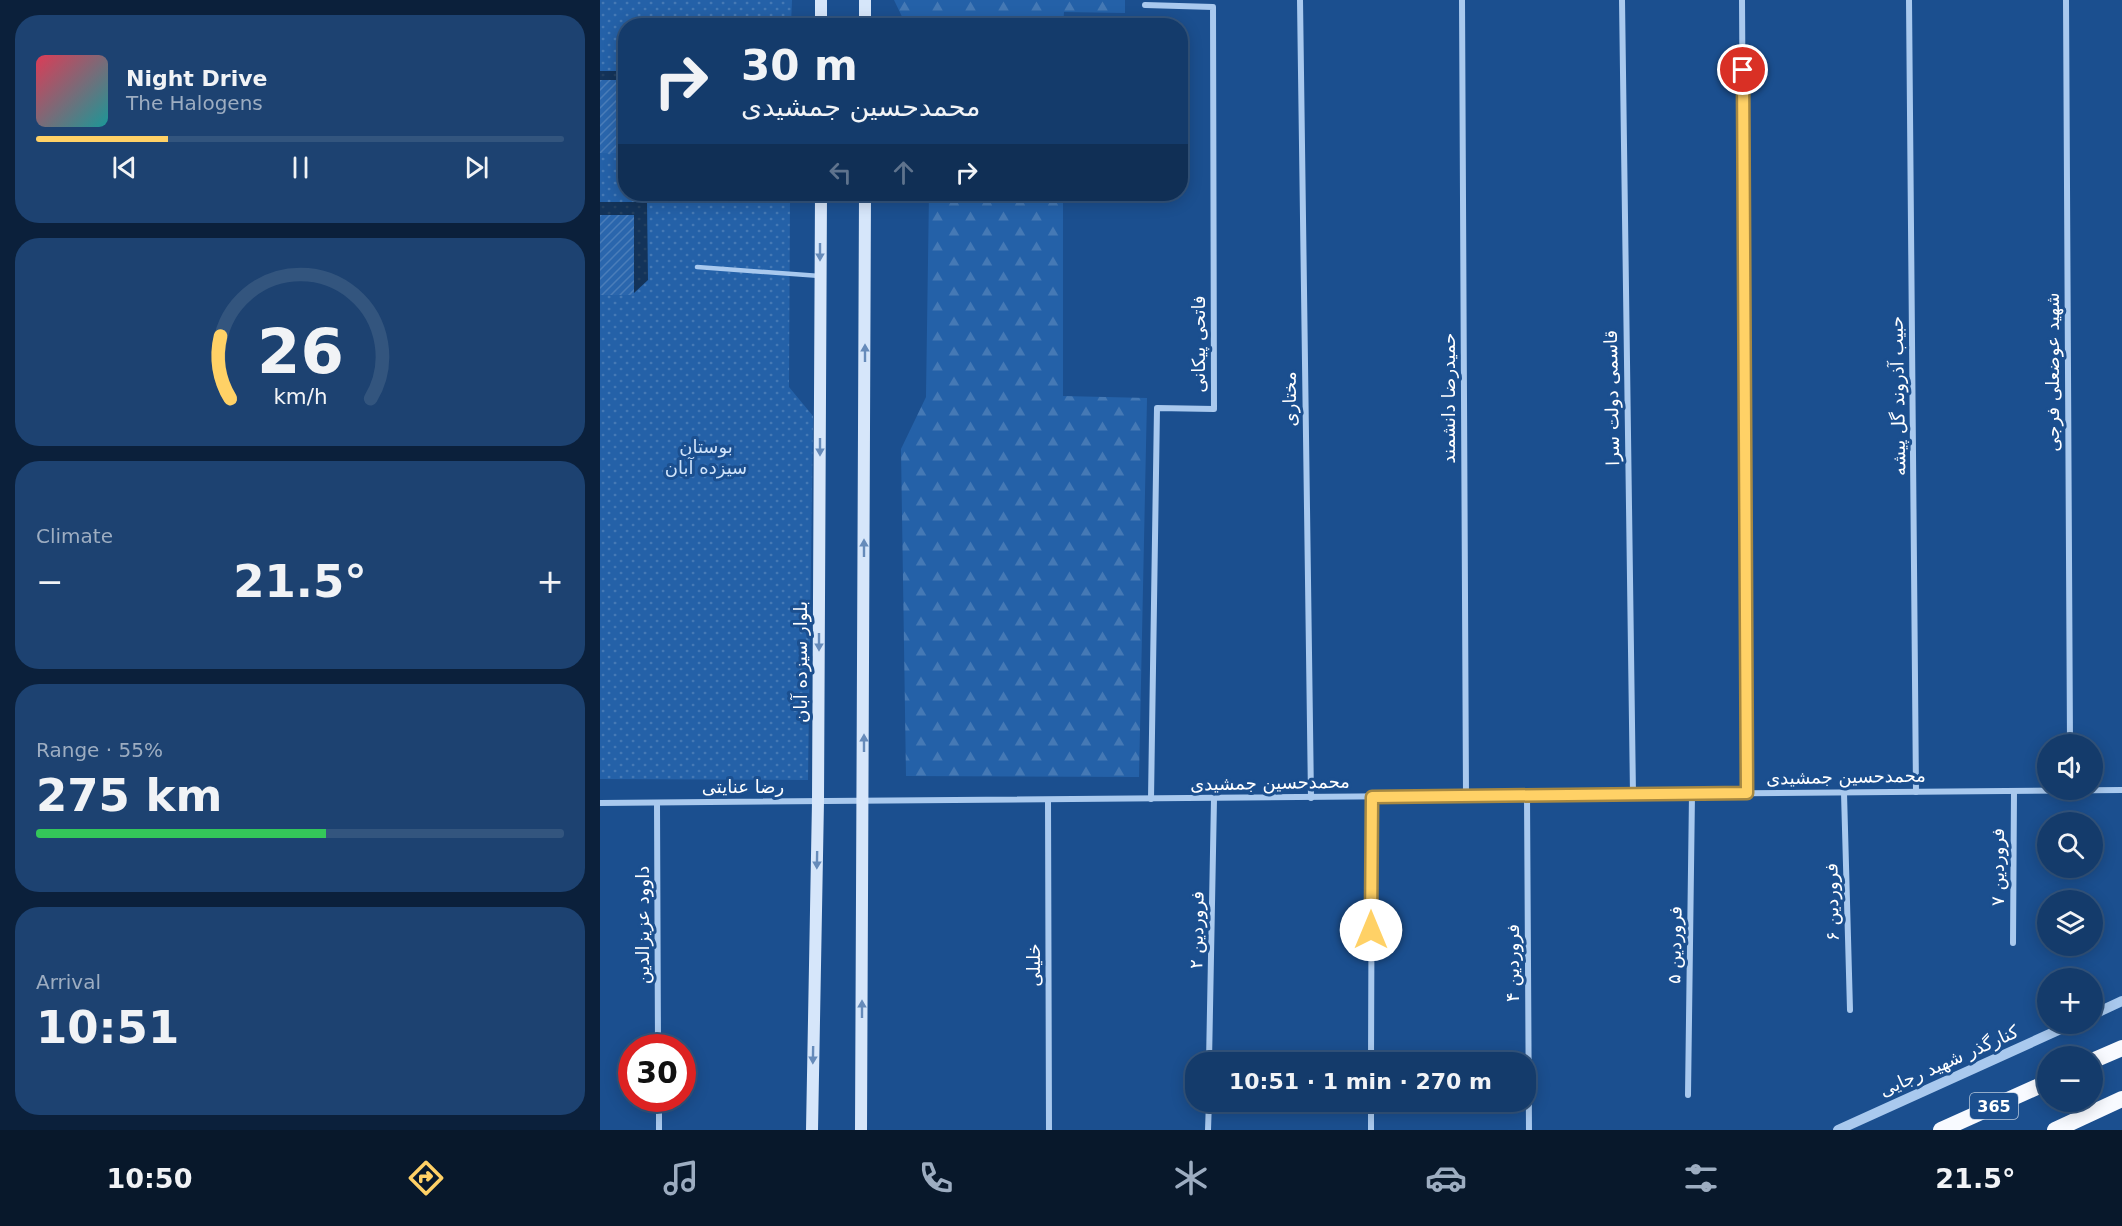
<!DOCTYPE html>
<html lang="en">
<head>
<meta charset="utf-8">
<style>
  body { margin:0; font-family:"DejaVu Sans","Noto Sans Arabic",sans-serif; background:#1d4271; color:#f1f3f6; height:100vh; display:flex; flex-direction:column; font-size:22px; white-space:nowrap }
  * { box-sizing:border-box; margin:0 }
  p { font-size:20px; color:#9dadc1 }
  .icon { flex:none; width:33px; height:33px; fill:none; stroke:currentColor; stroke-width:2; stroke-linecap:round; stroke-linejoin:round }
  .map { position:relative; flex:1; overflow:hidden }
  .details { display:flex; flex-direction:column; gap:15px; padding:15px; background:#0b203b; width:600px }
  .details>* { flex:none }
  .top-card { position:absolute; left:18px; top:18px; width:570px; height:183px; border-radius:24px; box-shadow:0 3px 15px #0003,0 0 0 2px #33557e; background:#143b6b; color:#f1f3f6; overflow:hidden }
  .tools { position:absolute; left:1437px; top:734px; display:grid; gap:12px }
  .tools a { display:grid; place-items:center; width:66px; height:66px; border-radius:50%; background:#143b6b; box-shadow:0 3px 15px #0003,0 0 0 2px #33557e; font-size:30px }
  .speed { position:absolute; left:18px; top:1034px; display:flex; gap:12px; font-size:30px; font-weight:700; text-align:center }
  .speed>* { display:grid; place-content:center; width:78px; height:78px; border-radius:50%; background:#143b6b; box-shadow:0 3px 15px #0003,0 0 0 2px #33557e; line-height:1 }
  .speed .limit { border:9px solid #d22; background:#fff; color:#111 }
  .pin { position:absolute; display:grid; place-items:center; width:51px; height:51px; color:#fff; margin:-26px; border:3px solid #fff; border-radius:50%; box-shadow:0 2px 6px #0007 }
  .me { position:absolute; width:66px; margin:-33px; rotate:0deg; stroke-linejoin:round; filter:drop-shadow(0 0 4px #0008) }
  .turn { display:flex; align-items:center; gap:21px; height:126px; padding:0 24px; font-size:27px }
  .turn .icon { width:78px; height:78px; stroke-width:2.5 }
  .turn b { display:block; font-size:42px; line-height:51px }
  .lanes { display:flex; align-items:center; height:57px; padding:0 24px; background:#0003; justify-content:center; gap:30px; direction:ltr }
  .lanes .off { opacity:.35 }
  .big { font-size:45px; font-weight:600; line-height:1.1 }
  .details .widget { flex:1; display:flex; flex-direction:column; justify-content:center; gap:9px; min-width:0; padding:0 21px; border-radius:24px; background:#1d4271 }
  .details .dial { align-items:center; gap:0 }
  .dial svg { height:156px; overflow:visible; fill:none; stroke:#33557e; stroke-width:7; stroke-linecap:round; text-anchor:middle }
  .dial text { fill:#f1f3f6; stroke:none }
  .song { display:flex; align-items:center; gap:18px }
  .cover { width:72px; height:72px; border-radius:9px; background:linear-gradient(135deg,hsl(350 70% 55%),hsl(180 70% 35%)) }
  .played { height:6px; border-radius:3px; background:linear-gradient(90deg,#ffd166 25%,#33557e 25%) }
  .keys { display:flex; justify-content:space-around; direction:ltr }
  .heat { display:flex; justify-content:space-between; align-items:center; font-size:33px; direction:ltr }
  .charge { height:9px; border-radius:4px; background:linear-gradient(90deg,#34c759 55%,#33557e 0) }
  .trip { position:absolute; left:585px; top:1052px; width:351px; height:60px; border-radius:24px; background:#143b6b; box-shadow:0 3px 15px #0003,0 0 0 2px #33557e; font-weight:600; line-height:60px; text-align:center }
  .tabs { display:flex; height:96px; justify-content:space-around; align-items:center; background:#08182b; color:#9dadc1 }
  .tabs .icon { width:42px; height:42px }
  .tabs .selected { color:#ffd166 }
  .tabs b { font-size:27px; color:#f1f3f6 }
  main { display:flex; flex:1; min-height:0 }
  .map>svg:first-child { display:block }
  .forest { fill:url(#forest-firs) }
  .park { fill:url(#park-dots) }
  .shadow { fill:#0007 }
  .building { fill:url(#building-hatch) }
  .lines { fill:none; stroke-linecap:round; stroke-linejoin:round }
  .service { stroke:#a9c9ee; stroke-width:4.5 }
  .minor { stroke:#a9c9ee; stroke-width:6 }
  .tertiary { stroke:#a9c9ee; stroke-width:10 }
  .secondary { stroke:#d6e6fa; stroke-width:12 }
  .trunk { stroke:#f8faff; stroke-width:16 }
  .oneway { fill:#668bba }
  .route-casing { stroke:#a68842; stroke-width:15 }
  .route { stroke:#ffd166; stroke-width:10 }
  .labels { text-anchor:middle; stroke-width:6; stroke-linejoin:round; paint-order:stroke }
  .shield { fill:#1b4f8f; stroke:#bbcadd; stroke-width:1.5 }
  .shield-label { font-size:16px; font-weight:bold; fill:#fff }
  .street-label { font-size:18px; fill:#fff; stroke:#1b4f8f }
  .park-label { font-size:18px; fill:#cfe3fa; stroke:#1b4f8f }
</style>
</head>
<body>
<main>
<section class="details">
<div class="widget">
<div class="song"><i class="cover"></i><div><b>Night Drive</b><p>The Halogens</p></div></div>
<div class="played"></div>
<div class="keys"><svg class="icon" aria-label="previous" viewBox="0 0 24 24"><path d="M18 5L8 12l10 7zM5 5v14"/></svg><svg class="icon" aria-label="pause" viewBox="0 0 24 24"><path d="M8 5v14M16 5v14"/></svg><svg class="icon" aria-label="next" viewBox="0 0 24 24"><path d="M6 5l10 7-10 7zM19 5v14"/></svg></div>
</div>
<div class="widget dial"><svg viewBox="0 0 100 80">
<path d="M14 69A42 42 0 1 1 86 69"/>
<path d="M14 69A42 42 0 0 1 9 37" stroke="#ffd166"/>
<text x="50" y="56" font-size="32" font-weight="700">26</text>
<text x="50" y="72" font-size="11">km/h</text>
</svg></div>
<div class="widget"><p>Climate</p>
<div class="heat"><a>−</a><b class="big">21.5°</b><a>+</a></div>
</div>
<div class="widget"><p>Range · 55%</p><b class="big">275 km</b><div class="charge"></div></div>
<div class="widget"><p>Arrival</p><b class="big">10:51</b></div>
</section>
<div class="map">
<svg width="1522" height="1130" viewBox="0 0 1522 1130">
  <defs>
    <pattern id="forest-firs" width="22" height="20" patternUnits="userSpaceOnUse" patternTransform="scale(1.5)"><rect width="22" height="20" fill="#2461a8"/><path d="M5 1l3.5 6h-7zM16 11l3.5 6h-7z" fill="#4579b5"/></pattern>
    <pattern id="park-dots" width="8" height="8" patternUnits="userSpaceOnUse" patternTransform="scale(1.5)"><rect width="8" height="8" fill="#2461a8"/><path d="M2 2h.1M6 6h.1" fill="none" stroke="#4579b5" stroke-width="1.8" stroke-linecap="round"/></pattern>
    <pattern id="building-hatch" width="6" height="6" patternUnits="userSpaceOnUse" patternTransform="scale(1.5)"><rect width="6" height="6" fill="#2a66ad"/><path d="M-1 1l2-2M0 6l6-6M5 7l2-2" fill="none" stroke="#4a7db9"/></pattern>
  </defs>
  <rect width="100%" height="100%" fill="#1b4f8f"/>
  <g class="forest">
    <path d="M 294,0 L 525,0 L 525,13 L 464,12 L 463,25 L 306,25 Z"/>
    <path d="M 329,194 L 463,194 L 463,396 L 547,398 L 539,777 L 306,776 L 301,449 L 326,397 Z"/>
  </g>
  <path class="park" d="M 0,0 L 192,0 L 191,25 L 26,26 L 26,194 L 190,194 L 189,387 L 213,416 L 208,780 L 0,779 Z"/>
  <g class="shadow">
    <rect x="0" y="71" width="26" height="80"/>
    <path d="M 0,202 L 47,202 L 48,280 L 34,293 L 0,293 Z"/>
  </g>
  <g class="building">
    <rect x="0" y="80" width="26" height="73"/>
    <rect x="0" y="215" width="34" height="80"/>
  </g>
  <g class="lines">
    <path class="service" d="M 97,267 L 220,276"/>
    <g class="minor">
      <path d="M 700,0 L 711,798"/>
      <path d="M 862,0 L 866,796"/>
      <path d="M 1022,0 L 1033,795"/>
      <path d="M 1142,0 L 1147,793"/>
      <path d="M 1309,0 L 1316,792"/>
      <path d="M 1466,0 L 1470,744"/>
      <path d="M 545,5 L 613,7 L 614,409 L 557,408 L 551,799"/>
      <path d="M 1244,793 L 1250,1010"/>
      <path d="M 927,796 L 929,1130"/>
      <path d="M 448,800 L 449,1130"/>
      <path d="M 0,803 L 1522,790"/>
      <path d="M 57,803 L 58,1047"/>
      <path d="M 1413,943 L 1414,791"/>
      <path d="M 609,1062 L 614,799"/>
      <path d="M 771,1062 L 772,797"/>
      <path d="M 1088,1095 L 1092,794"/>
      <path d="M 59,1098 L 59,1130"/>
      <path d="M 608,1130 L 609,1101"/>
      <path d="M 771,1130 L 771,1101"/>
    </g>
    <g class="tertiary">
      <path d="M 1492,1015 L 1522,1001"/>
      <path d="M 1238,1130 L 1474,1023"/>
    </g>
    <g class="secondary">
      <path d="M 221,26 L 221,0"/>
      <path d="M 265,26 L 265,0"/>
      <path d="M 212,1130 L 218,801 L 221,194"/>
      <path d="M 261,1130 L 265,194"/>
    </g>
    <g class="trunk">
      <path d="M 1492,1061 L 1522,1048"/>
      <path d="M 1341,1130 L 1448,1082"/>
      <path d="M 1455,1130 L 1522,1099"/>
    </g>
  </g>
  <defs><path id="oneway-solid" d="M-6-.8H1V-3.2L6.5 0L1 3.2V.8H-6Z" transform="scale(1.5)"/></defs>
  <g class="oneway">
    <use href="#oneway-solid" transform="translate(220 252) rotate(90)"/>
    <use href="#oneway-solid" transform="translate(265 353) rotate(-90)"/>
    <use href="#oneway-solid" transform="translate(220 447) rotate(90)"/>
    <use href="#oneway-solid" transform="translate(264 548) rotate(-90)"/>
    <use href="#oneway-solid" transform="translate(219 642) rotate(90)"/>
    <use href="#oneway-solid" transform="translate(264 743) rotate(-90)"/>
    <use href="#oneway-solid" transform="translate(217 860) rotate(91)"/>
    <use href="#oneway-solid" transform="translate(262 1009) rotate(-90)"/>
    <use href="#oneway-solid" transform="translate(213 1055) rotate(91)"/>
  </g>
  <g class="lines">
    <defs>
      <path id="route" d="M 771,930 L 772,797 L 1147,793 L 1143,70"/>
    </defs>
    <use href="#route" class="route-casing"/>
    <use href="#route" class="route"/>
  </g>
  <g class="labels">
    <rect class="shield" x="1370" y="1093" width="48" height="26" rx="4.5"/>
    <g class="shield-label">
      <text x="1394" y="1112">365</text>
    </g>
    <g class="street-label">
      <text transform="translate(599 344) rotate(-90)" y="6">فاتحی پیکانی</text>
      <text transform="translate(1453 372) rotate(-90)" y="6">شهید عوضعلی فرجی</text>
      <text transform="translate(1298 396) rotate(-91)" y="6">حبیب آذروند گل پیشه</text>
      <text transform="translate(849 398) rotate(-90)" y="6">حمیدرضا دانشمند</text>
      <text transform="translate(1012 398) rotate(-91)" y="6">قاسمی دولت سرا</text>
      <text transform="translate(690 399) rotate(-91)" y="6">مختاری</text>
      <text transform="translate(201 662) rotate(-90)" y="6">بلوار سیزده آبان</text>
      <text transform="translate(1246 777) rotate(-1)" y="6">محمدحسین جمشیدی</text>
      <text transform="translate(670 783) rotate(-1)" y="6">محمدحسین جمشیدی</text>
      <text x="143" y="793">رضا عنایتی</text>
      <text transform="translate(1398 867) rotate(-90)" y="6">فروردین ۷</text>
      <text transform="translate(1232 902) rotate(-91)" y="6">فروردین ۶</text>
      <text transform="translate(43 925) rotate(-90)" y="6">داوود عزیزالدین</text>
      <text transform="translate(597 930) rotate(-89)" y="6">فروردین ۲</text>
      <text transform="translate(1075 945) rotate(-89)" y="6">فروردین ۵</text>
      <text transform="translate(913 963) rotate(-90)" y="6">فروردین ۴</text>
      <text transform="translate(434 965) rotate(-90)" y="6">خلیلی</text>
      <text transform="translate(1349 1061) rotate(-24)" y="6">کنارگذر شهید رجایی</text>
    </g>
    <g class="park-label">
      <text x="106" y="453">بوستان<tspan x="106" dy="21">سیزده آبان</tspan></text>
    </g>
  </g>
</svg>
<div class="tools">
<a><svg class="icon" aria-label="sound" viewBox="0 0 24 24"><path d="M4 9h4l5-4v14l-5-4H4zM17 9q2 3 0 6"/></svg></a>
<a><svg class="icon" aria-label="search" viewBox="0 0 24 24"><circle cx="10" cy="10" r="6"/><path d="M15 15l6 6"/></svg></a>
<a><svg class="icon" aria-label="layers" viewBox="0 0 24 24"><path d="M12 4l9 5-9 5-9-5zM3 14l9 5 9-5"/></svg></a>
<a>+</a>
<a>−</a>
</div>
<div class="speed"><div class="limit">30</div></div>
<div class="pin" style="left:1143px;top:70px;background:#d93025"><svg class="icon" aria-label="arrive" viewBox="0 0 24 24"><path d="M6 21V4h12l-3 4 3 4H6"/></svg></div>
<svg class="me" style="left:771px;top:930px" viewBox="-20 -20 40 40"><circle r="19" fill="#fff"/><path d="M0-13L10 11 0 6-10 11z" fill="#ffd166"/></svg>
<div class="trip">10:51 · 1 min · 270 m</div>
<div class="top-card">
<div class="turn"><svg class="icon" aria-label="right" viewBox="0 0 24 24"><path d="M7 20v-9h11M14 6l5 5-5 5"/></svg><div><b>30 m</b>محمدحسین جمشیدی</div></div>
<div class="lanes"><svg class="icon off" aria-label="left" viewBox="0 0 24 24"><path d="M17 20v-9H6M10 6l-5 5 5 5"/></svg><svg class="icon off" aria-label="ahead" viewBox="0 0 24 24"><path d="M12 20V5M6 11l6-6 6 6"/></svg><svg class="icon" aria-label="right" viewBox="0 0 24 24"><path d="M7 20v-9h11M14 6l5 5-5 5"/></svg></div>
</div>
</div>
</main>
<nav class="tabs">
<b>10:50</b>
<svg class="icon selected" aria-label="directions" viewBox="0 0 24 24"><path d="M12 3l9 9-9 9-9-9zM9 14v-3h6M13 9l2 2-2 2"/></svg>
<svg class="icon" aria-label="music" viewBox="0 0 24 24"><path d="M9 18V5l10-2v13"/><circle cx="6" cy="18" r="3"/><circle cx="16" cy="16" r="3"/></svg>
<svg class="icon" aria-label="phone" viewBox="0 0 24 24"><path d="M5 4h4l2 5-3 2q2 4 5 5l2-3 5 2v4C11 20 4 13 5 4z"/></svg>
<svg class="icon" aria-label="climate" viewBox="0 0 24 24"><path d="M12 3v18M4 7l16 10M4 17L20 7"/></svg>
<svg class="icon" aria-label="car" viewBox="0 0 24 24"><path d="M5 17H2v-5l4-1 3-4h7l3 4 3 1v5h-3M9 17h6M6 11h13"/><circle cx="7" cy="17" r="2"/><circle cx="17" cy="17" r="2"/></svg>
<svg class="icon" aria-label="filters" viewBox="0 0 24 24"><path d="M4 7h16M4 17h16"/><circle cx="9" cy="7" r="2"/><circle cx="15" cy="17" r="2"/></svg>
<b>21.5°</b>
</nav>
</body>
</html>
